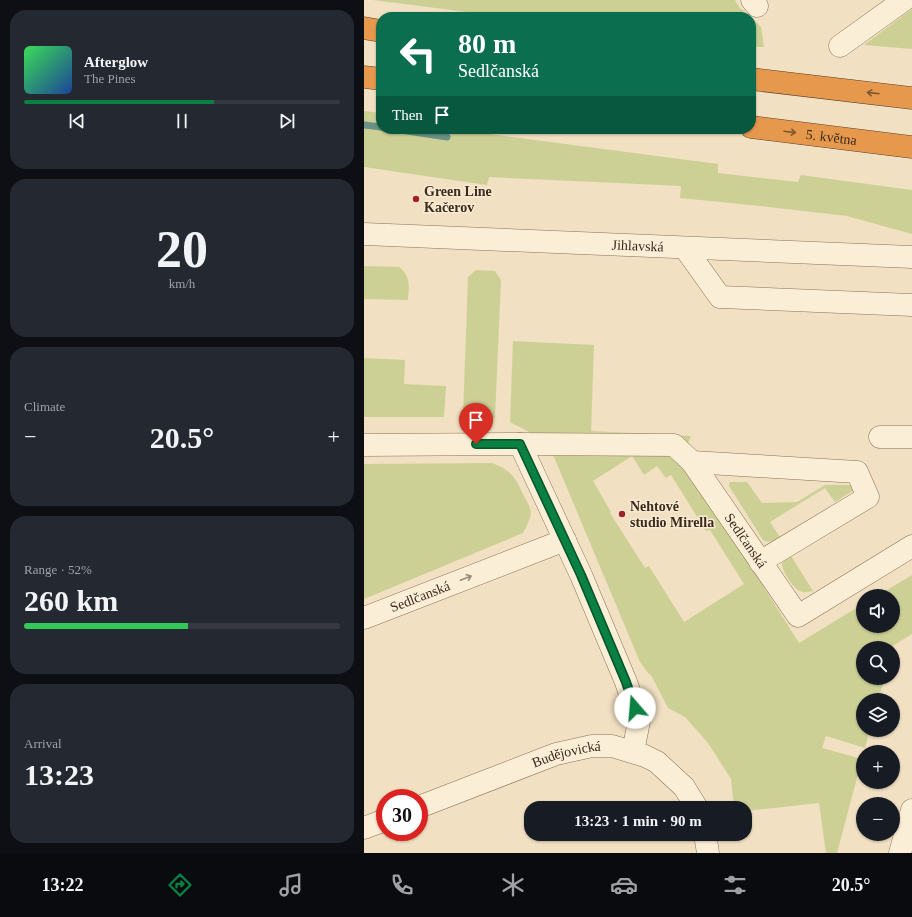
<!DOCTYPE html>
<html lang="en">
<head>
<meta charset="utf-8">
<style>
  body { margin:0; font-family:Georgia,serif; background:#242831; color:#f1f3f6; height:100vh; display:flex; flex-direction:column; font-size:15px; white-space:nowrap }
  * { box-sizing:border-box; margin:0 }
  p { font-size:13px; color:#9ea1a6 }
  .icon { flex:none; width:22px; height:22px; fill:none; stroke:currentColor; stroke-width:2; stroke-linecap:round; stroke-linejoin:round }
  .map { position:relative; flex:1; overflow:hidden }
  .details { display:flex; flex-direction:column; gap:10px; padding:10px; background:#0d0f14; width:364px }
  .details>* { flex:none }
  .banner { position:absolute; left:12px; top:12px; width:380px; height:122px; border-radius:16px; box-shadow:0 1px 3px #0004; background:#0b6e4f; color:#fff; overflow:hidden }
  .buttons { position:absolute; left:492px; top:589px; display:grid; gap:8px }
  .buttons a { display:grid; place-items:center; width:44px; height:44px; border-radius:50%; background:#171b24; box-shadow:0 1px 3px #0004; font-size:20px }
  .speed { position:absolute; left:12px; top:789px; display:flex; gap:8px; font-size:20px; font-weight:700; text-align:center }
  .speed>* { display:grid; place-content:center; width:52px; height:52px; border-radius:50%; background:#171b24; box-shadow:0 1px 3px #0004; line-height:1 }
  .speed .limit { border:6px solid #d22; background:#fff; color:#111 }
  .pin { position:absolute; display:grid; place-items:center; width:34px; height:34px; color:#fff; margin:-41px -17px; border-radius:50% 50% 50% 0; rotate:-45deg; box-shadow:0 0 4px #0007 }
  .pin .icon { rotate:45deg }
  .me { position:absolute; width:44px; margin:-22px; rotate:342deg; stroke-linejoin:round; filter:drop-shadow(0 0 3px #0008) }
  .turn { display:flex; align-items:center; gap:14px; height:84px; padding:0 16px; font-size:18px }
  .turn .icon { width:52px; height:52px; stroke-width:2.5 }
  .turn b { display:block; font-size:28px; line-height:34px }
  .then { display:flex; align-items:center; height:38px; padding:0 16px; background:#0003; gap:8px; font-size:15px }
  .big { font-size:30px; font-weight:700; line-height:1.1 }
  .details .tile { flex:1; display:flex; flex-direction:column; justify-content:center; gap:6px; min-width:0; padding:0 14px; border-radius:16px; background:#242831 }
  .details .dial { align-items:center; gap:0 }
  .dial b { font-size:52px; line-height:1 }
  .song { display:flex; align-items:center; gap:12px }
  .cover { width:48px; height:48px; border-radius:6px; background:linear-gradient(135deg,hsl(130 70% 55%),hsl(220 70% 35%)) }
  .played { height:4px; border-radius:2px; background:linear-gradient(90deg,#0b8043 60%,#363941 60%) }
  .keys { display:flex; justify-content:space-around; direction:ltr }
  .heat { display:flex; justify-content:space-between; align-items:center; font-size:22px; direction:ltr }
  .charge { height:6px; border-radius:3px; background:linear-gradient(90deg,#34c759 52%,#363941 0) }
  .trip { position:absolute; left:160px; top:801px; width:228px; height:40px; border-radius:16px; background:#171b24; box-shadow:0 1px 3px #0004; font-weight:700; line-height:40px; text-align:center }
  .menu { display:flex; height:64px; justify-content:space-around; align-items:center; background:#090b0e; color:#9ea1a6 }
  .menu .icon { width:28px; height:28px }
  .menu .on { color:#0b8043 }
  .menu b { font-size:18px; color:#f1f3f6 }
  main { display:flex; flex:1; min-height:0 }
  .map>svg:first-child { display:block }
  .green { fill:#cdd095; fill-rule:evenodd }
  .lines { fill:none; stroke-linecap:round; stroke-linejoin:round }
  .stream { stroke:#6b9286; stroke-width:7 }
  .minor-casing { stroke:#8c7058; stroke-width:23 }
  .highway-casing { stroke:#5a3f2c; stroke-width:23 }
  .minor { stroke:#fbeed6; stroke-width:22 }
  .highway { stroke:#e6994d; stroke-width:22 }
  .oneway { stroke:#7f5630 }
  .oneway2 { stroke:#9b8c7a }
  .route-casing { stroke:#07532c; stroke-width:10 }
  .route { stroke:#0b8043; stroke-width:7 }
  .poi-dot { fill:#9f232c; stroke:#f8ebd2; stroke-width:1.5 }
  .labels { text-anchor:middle; stroke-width:3; stroke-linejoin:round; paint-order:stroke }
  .street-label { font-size:14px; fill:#3b2a1d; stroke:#f8ebd2 }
  .poi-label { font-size:14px; font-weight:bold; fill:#3b2a1d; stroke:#f8ebd2; text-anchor:start }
</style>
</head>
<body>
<main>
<section class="details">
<div class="tile">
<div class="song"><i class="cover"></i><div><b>Afterglow</b><p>The Pines</p></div></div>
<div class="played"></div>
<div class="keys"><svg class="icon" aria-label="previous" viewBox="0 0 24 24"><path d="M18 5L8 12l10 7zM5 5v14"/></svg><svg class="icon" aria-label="pause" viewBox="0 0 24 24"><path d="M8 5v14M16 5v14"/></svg><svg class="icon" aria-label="next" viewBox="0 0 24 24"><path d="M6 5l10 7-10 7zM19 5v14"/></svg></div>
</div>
<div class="tile dial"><b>20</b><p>km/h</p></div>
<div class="tile"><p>Climate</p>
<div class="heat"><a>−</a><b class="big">20.5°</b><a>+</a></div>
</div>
<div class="tile"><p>Range · 52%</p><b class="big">260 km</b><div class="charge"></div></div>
<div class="tile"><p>Arrival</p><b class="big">13:23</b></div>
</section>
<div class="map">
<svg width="548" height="853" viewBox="0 0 548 853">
  <rect width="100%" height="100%" fill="#f1e0c2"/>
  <g class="green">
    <path d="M 9,0 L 371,0 L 375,7 L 387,17 L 142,17 Z"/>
    <path d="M 548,9 L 548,49 L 500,45 Z"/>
    <path d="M 387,17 L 397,27 L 400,47 L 387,47 Z"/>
    <path d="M 0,111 L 17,113 L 17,129 L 101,129 L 102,131 L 354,164 L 354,173 L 434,182 L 437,175 L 548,190 L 548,234 L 483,216 L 396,206 L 316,198 L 317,186 L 125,177 L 123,185 L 0,167 Z"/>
    <path d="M 0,266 L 35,267 C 47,276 45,287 44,300 L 0,299 Z"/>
    <path d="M 112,270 L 131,271 L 137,280 L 131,418 L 99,417 L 104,277 Z"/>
    <path d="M 149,341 L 230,345 L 227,431 L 327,436 L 318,457 L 435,643 L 499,604 L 499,626 L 529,626 L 529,596 L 513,596 L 548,575 L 548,634 L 530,645 L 529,648 L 499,648 L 499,678 L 521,678 L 514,700 L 499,700 L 499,730 L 506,730 L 501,748 L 462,736 L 458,748 L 498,759 L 473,853 L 462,853 L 455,803 L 381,811 L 381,808 L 370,808 L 367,779 L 344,743 L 321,717 L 304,708 L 287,675 L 284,673 L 276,662 L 190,457 L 176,440 L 169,434 L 146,422 ZM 268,456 L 280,475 L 293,466 L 302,478 L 307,475 L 342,531 L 346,530 L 380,584 L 320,622 L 285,566 L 281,568 L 246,513 L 247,512 L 229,481 Z"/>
    <path d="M 0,358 L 41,360 L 40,384 L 82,386 L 80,417 L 0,417 Z"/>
    <path d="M 128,463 C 149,471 152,479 161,498 C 163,502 167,508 167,513 C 166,520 162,527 159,533 L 0,599 L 0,464 Z"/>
    <path d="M 367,482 L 383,482 L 398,503 L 433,502 L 461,485 L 489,485 L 490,490 L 471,502 L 461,488 L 406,522 L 416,537 C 410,540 406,544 399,540 L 365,486 L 365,483 Z"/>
    <path d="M 427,556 L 449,591 C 446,591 442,593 439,592 C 430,591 418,571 418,563 Z"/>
  </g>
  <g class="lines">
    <g class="stream">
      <path d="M 0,125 L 17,127"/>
      <path d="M 30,129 L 83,137"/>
    </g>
    <defs>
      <g id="minor">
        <path d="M 388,0 L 393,6"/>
        <path d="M 476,46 L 540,0"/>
        <path id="s1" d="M 0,234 L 548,257"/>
        <path d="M 321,248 L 356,297 L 548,305"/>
        <path d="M 516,437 L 548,437"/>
        <path d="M 156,444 L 217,575 L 262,682 L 275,721 L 269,752"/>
        <path id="s2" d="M 0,445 L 156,444 L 310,445 L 328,462 L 434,616 L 548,546"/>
        <path d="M 328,462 L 493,472 L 504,497 L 396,562"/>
        <path id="s3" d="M 0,618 L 201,540"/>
        <path id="s4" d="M 55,807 L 192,754 L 228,746 L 248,746 L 281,756 L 293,762 L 320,787 L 333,808"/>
        <path d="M 0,828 L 21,820"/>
        <path d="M 341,834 L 344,853"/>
        <path d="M 536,853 L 548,810"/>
      </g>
      <g id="highway">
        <path d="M 0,28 L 17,31"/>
        <path d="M 0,77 L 17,79"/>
        <path d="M 387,79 L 548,98"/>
        <path id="s5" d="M 387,127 L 548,147"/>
      </g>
    </defs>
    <use href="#minor" class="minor-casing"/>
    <use href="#highway" class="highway-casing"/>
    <use href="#minor" class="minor"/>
    <use href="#highway" class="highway"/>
  </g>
  <defs><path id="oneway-shaft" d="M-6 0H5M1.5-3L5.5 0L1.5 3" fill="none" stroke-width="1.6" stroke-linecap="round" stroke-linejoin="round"/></defs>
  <g class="oneway">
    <use href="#oneway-shaft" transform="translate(509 93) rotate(-173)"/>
    <use href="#oneway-shaft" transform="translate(426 132) rotate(7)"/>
  </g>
  <use class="oneway2" href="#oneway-shaft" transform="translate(102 578) rotate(-21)"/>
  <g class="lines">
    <defs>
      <path id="route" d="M 112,444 L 156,444 L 217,575 L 262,682 L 271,708"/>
    </defs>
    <use href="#route" class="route-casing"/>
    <use href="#route" class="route"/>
  </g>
  <g class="poi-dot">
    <circle cx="52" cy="199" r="4"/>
    <circle cx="258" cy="514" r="4"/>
  </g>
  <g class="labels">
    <g class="street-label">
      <text dy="5" stroke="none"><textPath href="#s5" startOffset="81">5. května</textPath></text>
      <text dy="5" stroke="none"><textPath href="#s1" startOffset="274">Jihlavská</textPath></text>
      <text dy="5" stroke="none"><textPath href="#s2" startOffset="430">Sedlčanská</textPath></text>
      <text dy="5" stroke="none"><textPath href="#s3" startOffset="60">Sedlčanská</textPath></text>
      <text dy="5" stroke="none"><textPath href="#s4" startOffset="157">Budějovická</textPath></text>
    </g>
    <g class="poi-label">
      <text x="60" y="196">Green Line<tspan x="60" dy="16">Kačerov</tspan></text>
      <text x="266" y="511">Nehtové<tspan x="266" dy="16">studio Mirella</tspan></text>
    </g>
  </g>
</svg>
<div class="buttons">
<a><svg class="icon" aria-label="sound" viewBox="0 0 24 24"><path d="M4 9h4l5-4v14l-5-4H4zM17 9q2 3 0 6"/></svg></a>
<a><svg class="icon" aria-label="search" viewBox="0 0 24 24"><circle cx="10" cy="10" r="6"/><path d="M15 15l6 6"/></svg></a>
<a><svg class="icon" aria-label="layers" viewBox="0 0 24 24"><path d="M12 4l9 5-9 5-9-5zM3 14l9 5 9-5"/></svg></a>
<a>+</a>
<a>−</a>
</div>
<div class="speed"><div class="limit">30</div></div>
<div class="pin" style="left:112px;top:444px;background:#d93025"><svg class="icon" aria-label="arrive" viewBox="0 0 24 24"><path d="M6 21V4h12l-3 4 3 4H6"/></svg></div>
<svg class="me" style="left:271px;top:708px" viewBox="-20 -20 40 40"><circle r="19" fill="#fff"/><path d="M0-13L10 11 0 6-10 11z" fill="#0b8043"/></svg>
<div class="trip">13:23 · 1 min · 90 m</div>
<div class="banner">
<div class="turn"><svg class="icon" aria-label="left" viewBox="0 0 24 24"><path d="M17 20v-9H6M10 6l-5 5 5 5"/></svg><div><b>80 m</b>Sedlčanská</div></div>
<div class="then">Then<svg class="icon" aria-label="arrive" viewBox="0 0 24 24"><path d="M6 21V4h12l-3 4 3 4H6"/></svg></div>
</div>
</div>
</main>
<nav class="menu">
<b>13:22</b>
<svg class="icon on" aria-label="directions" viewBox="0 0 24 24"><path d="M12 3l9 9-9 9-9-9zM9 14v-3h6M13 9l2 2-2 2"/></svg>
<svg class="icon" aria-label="music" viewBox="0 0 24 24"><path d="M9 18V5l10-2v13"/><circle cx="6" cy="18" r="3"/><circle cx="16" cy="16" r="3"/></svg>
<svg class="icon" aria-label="phone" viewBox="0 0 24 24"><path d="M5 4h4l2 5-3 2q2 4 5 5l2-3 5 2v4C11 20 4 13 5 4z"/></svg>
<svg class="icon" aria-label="climate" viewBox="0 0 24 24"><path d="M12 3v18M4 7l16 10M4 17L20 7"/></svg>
<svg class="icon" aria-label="car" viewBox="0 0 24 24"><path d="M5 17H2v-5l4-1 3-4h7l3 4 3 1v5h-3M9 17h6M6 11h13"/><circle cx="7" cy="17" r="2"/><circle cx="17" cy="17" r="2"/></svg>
<svg class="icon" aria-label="filters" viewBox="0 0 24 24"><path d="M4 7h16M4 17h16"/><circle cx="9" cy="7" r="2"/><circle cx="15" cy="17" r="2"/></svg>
<b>20.5°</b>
</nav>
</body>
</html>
